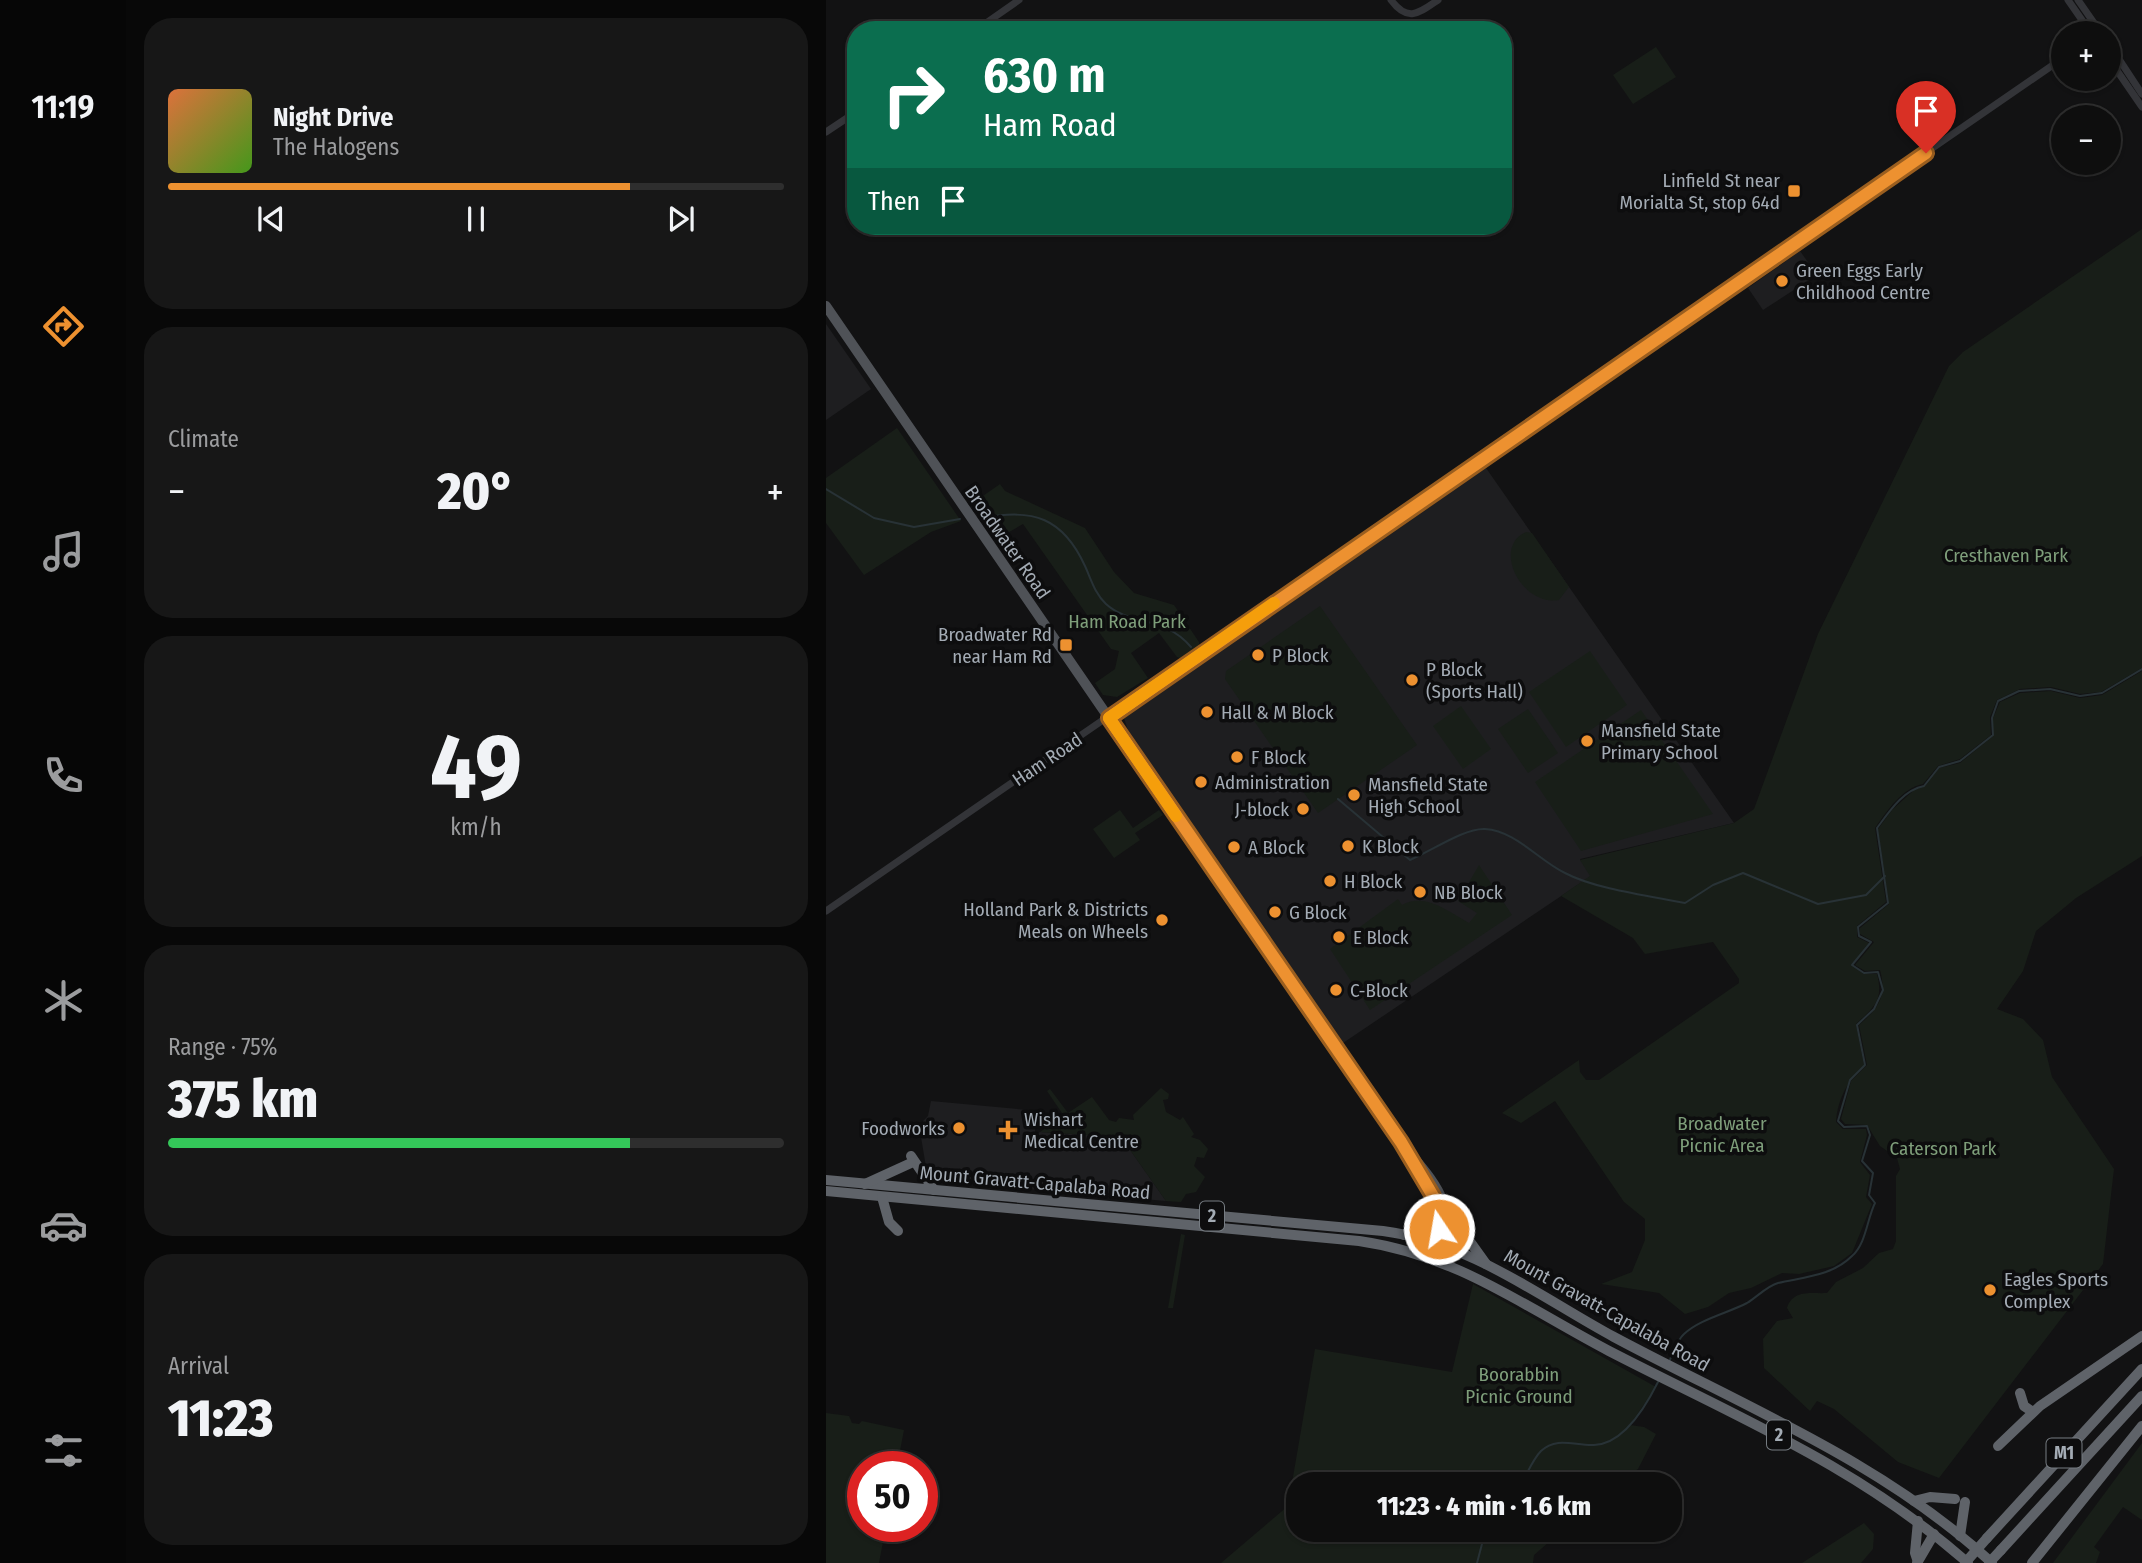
<!DOCTYPE html>
<html lang="en">
<head>
<meta charset="utf-8">
<style>
  body { margin:0; font-family:"Fira Sans Condensed",sans-serif; background:#171717; color:#f1f3f6; height:100vh; display:flex; flex-direction:column; font-size:26px; white-space:nowrap }
  * { box-sizing:border-box; margin:0 }
  p { font-size:23px; color:#9b9c9e }
  .icon { flex:none; width:38px; height:38px; fill:none; stroke:currentColor; stroke-width:2; stroke-linecap:round; stroke-linejoin:round }
  .map { position:relative; flex:1; overflow:hidden }
  .sheet { display:flex; flex-direction:column; gap:18px; padding:18px; background:#080808; width:700px }
  .sheet>* { flex:none }
  .top-card { position:absolute; left:21px; top:21px; width:665px; height:214px; border-radius:28px; box-shadow:0 2px 5px #0004,0 0 0 2px #2e2e2e; background:#0b6e4f; color:#fff; overflow:hidden }
  .fabs { position:absolute; left:1225px; top:21px; display:grid; gap:14px }
  .fabs a { display:grid; place-items:center; width:70px; height:70px; border-radius:50%; background:#0e0e0e; box-shadow:0 2px 5px #0004,0 0 0 2px #2e2e2e; font-size:35px }
  .speed { position:absolute; left:21px; top:1451px; display:flex; gap:14px; font-size:35px; font-weight:700; text-align:center }
  .speed>* { display:grid; place-content:center; width:91px; height:91px; border-radius:50%; background:#0e0e0e; box-shadow:0 2px 5px #0004,0 0 0 2px #2e2e2e; line-height:1 }
  .speed .limit { border:10px solid #d22; background:#fff; color:#111 }
  .pin { position:absolute; display:grid; place-items:center; width:60px; height:60px; color:#fff; margin:-72px -30px; border-radius:50% 50% 50% 0; rotate:-45deg; box-shadow:0 0 7px #0007 }
  .pin .icon { rotate:45deg }
  .me { position:absolute; width:77px; margin:-38px; rotate:348deg; stroke-linejoin:round; filter:drop-shadow(0 0 5px #0008) }
  .turn { display:flex; align-items:center; gap:24px; height:147px; padding:0 21px; font-size:32px }
  .turn .icon { width:91px; height:91px; stroke-width:2.5 }
  .turn b { display:block; font-size:49px; line-height:60px }
  .then { display:flex; align-items:center; height:66px; padding:0 21px; background:#0003; gap:14px; font-size:26px }
  .big { font-size:52px; font-weight:800; line-height:1.1 }
  .sheet .card { flex:1; display:flex; flex-direction:column; justify-content:center; gap:10px; min-width:0; padding:0 24px; border-radius:28px; background:#171717 }
  .sheet .dial { align-items:center; gap:0 }
  .dial b { font-size:91px; line-height:1 }
  .song { display:flex; align-items:center; gap:21px }
  .cover { width:84px; height:84px; border-radius:10px; background:linear-gradient(135deg,hsl(20 70% 55%),hsl(100 70% 35%)) }
  .played { height:7px; border-radius:4px; background:linear-gradient(90deg,#ed9130 75%,#2e2e2e 75%) }
  .keys { display:flex; justify-content:space-around; direction:ltr }
  .heat { display:flex; justify-content:space-between; align-items:center; font-size:38px; direction:ltr }
  .charge { height:10px; border-radius:5px; background:linear-gradient(90deg,#34c759 75%,#2e2e2e 0) }
  .trip { position:absolute; left:460px; top:1472px; width:396px; height:70px; border-radius:28px; background:#0e0e0e; box-shadow:0 2px 5px #0004,0 0 0 2px #2e2e2e; font-weight:800; line-height:70px; text-align:center }
  main { display:flex; flex:1; min-height:0 }
  .tabs { display:flex; flex-direction:column; width:126px; justify-content:space-around; align-items:center; background:#060606; color:#9b9c9e }
  .tabs .icon { width:49px; height:49px }
  .tabs .on { color:#ed9130 }
  .tabs b { font-size:32px; color:#f1f3f6 }
  .map>svg:first-child { display:block }
  .built { fill:#1e1e20 }
  .green { fill:#181e18 }
  .lines { fill:none; stroke-linecap:round; stroke-linejoin:round }
  .stream { stroke:#283236; stroke-width:2 }
  .minor { stroke:#333438; stroke-width:7 }
  .major { stroke:#4f5257; stroke-width:10 }
  .highway { stroke:#5f6369; stroke-width:10 }
  .highway-bridge { stroke:#5f6369; stroke-width:10 }
  .route-casing { stroke:#9a5e1f; stroke-width:18 }
  .route { stroke:#ed9130; stroke-width:12 }
  .slow { stroke:#f59e0b; stroke-width:12 }
  .poi-dot { fill:#ed9130; stroke:#0d0d0e; stroke-width:2.5 }
  .labels { text-anchor:middle; stroke-width:7; stroke-linejoin:round; paint-order:stroke }
  .shield { fill:#0d0d0e; stroke:#767c82; stroke-width:2 }
  .shield-label { font-size:18px; font-weight:bold; fill:#a3abb4 }
  .poi-label { font-size:19px; fill:#a3abb4; stroke:#0d0d0e; text-anchor:start }
  .street-label { font-size:19px; fill:#a3abb4; stroke:#0d0d0e }
  .park-label { font-size:19px; fill:#7e9e7a; stroke:#0d0d0e }
</style>
</head>
<body>
<main>
<nav class="tabs">
<b>11:19</b>
<svg class="icon on" aria-label="directions" viewBox="0 0 24 24"><path d="M12 3l9 9-9 9-9-9zM9 14v-3h6M13 9l2 2-2 2"/></svg>
<svg class="icon" aria-label="music" viewBox="0 0 24 24"><path d="M9 18V5l10-2v13"/><circle cx="6" cy="18" r="3"/><circle cx="16" cy="16" r="3"/></svg>
<svg class="icon" aria-label="phone" viewBox="0 0 24 24"><path d="M5 4h4l2 5-3 2q2 4 5 5l2-3 5 2v4C11 20 4 13 5 4z"/></svg>
<svg class="icon" aria-label="climate" viewBox="0 0 24 24"><path d="M12 3v18M4 7l16 10M4 17L20 7"/></svg>
<svg class="icon" aria-label="car" viewBox="0 0 24 24"><path d="M5 17H2v-5l4-1 3-4h7l3 4 3 1v5h-3M9 17h6M6 11h13"/><circle cx="7" cy="17" r="2"/><circle cx="17" cy="17" r="2"/></svg>
<svg class="icon" aria-label="filters" viewBox="0 0 24 24"><path d="M4 7h16M4 17h16"/><circle cx="9" cy="7" r="2"/><circle cx="15" cy="17" r="2"/></svg>
</nav>
<section class="sheet">
<div class="card">
<div class="song"><i class="cover"></i><div><b>Night Drive</b><p>The Halogens</p></div></div>
<div class="played"></div>
<div class="keys"><svg class="icon" aria-label="previous" viewBox="0 0 24 24"><path d="M18 5L8 12l10 7zM5 5v14"/></svg><svg class="icon" aria-label="pause" viewBox="0 0 24 24"><path d="M8 5v14M16 5v14"/></svg><svg class="icon" aria-label="next" viewBox="0 0 24 24"><path d="M6 5l10 7-10 7zM19 5v14"/></svg></div>
</div>
<div class="card"><p>Climate</p>
<div class="heat"><a>−</a><b class="big">20°</b><a>+</a></div>
</div>
<div class="card dial"><b>49</b><p>km/h</p></div>
<div class="card"><p>Range · 75%</p><b class="big">375 km</b><div class="charge"></div></div>
<div class="card"><p>Arrival</p><b class="big">11:23</b></div>
</section>
<div class="map">
<svg width="1316" height="1563" viewBox="0 0 1316 1563">
  <rect width="100%" height="100%" fill="#121213"/>
  <g class="built">
    <path d="M 974,251 L 991,275 L 937,310 L 922,288 Z"/>
    <path d="M 0,324 L 45,389 L 0,420 Z"/>
    <path d="M 660,468 L 908,823 L 754,859 L 765,876 L 517,1043 L 302,730 L 298,718 Z"/>
    <path d="M 105,1101 L 202,1110 L 209,1121 L 209,1136 L 214,1132 L 295,1137 L 340,1201 L 108,1181 L 101,1173 L 95,1137 L 97,1121 L 102,1116 Z"/>
  </g>
  <g class="green">
    <path d="M 830,47 L 850,77 L 807,104 L 787,75 Z"/>
    <path d="M 1316,229 L 1316,668 L 1275,692 L 1254,694 L 1225,687 L 1194,689 L 1171,700 L 1164,717 L 1165,735 L 1134,759 L 1112,766 L 1097,784 C 1076,788 1061,811 1049,828 L 1060,902 L 1031,926 L 1031,937 L 1043,943 L 1025,965 L 1038,974 L 1051,974 C 1058,1000 1048,1007 1030,1024 L 1038,1065 C 1022,1080 1011,1100 1010,1122 L 1017,1129 L 1040,1129 L 1041,1135 L 1034,1162 L 1044,1175 L 1040,1197 L 1046,1204 L 1026,1253 L 1008,1266 L 973,1274 L 956,1273 L 925,1288 L 903,1293 L 882,1307 L 859,1314 L 833,1293 L 775,1284 L 806,1272 L 819,1240 L 819,1219 L 798,1202 L 729,1101 L 695,1123 L 676,1113 L 753,1060 L 754,1072 L 760,1080 L 773,1080 L 913,983 L 913,979 L 887,942 L 819,954 L 807,938 L 735,896 L 764,876 L 754,860 L 908,823 L 928,809 L 992,634 L 1123,366 L 1137,352 Z"/>
    <path d="M 71,428 L 135,521 L 105,532 L 38,575 L 0,523 L 0,478 Z"/>
    <path d="M 174,484 L 179,491 L 259,528 L 288,572 L 308,593 L 348,605 L 373,642 L 373,647 L 356,659 L 351,657 L 333,633 L 305,653 L 322,678 L 291,697 L 277,695 L 269,683 L 289,669 L 293,651 L 285,649 L 197,524 L 178,535 L 169,535 L 147,503 Z"/>
    <path d="M 700,532 L 706,533 L 743,587 L 733,600 C 696,607 665,547 700,532 Z"/>
    <path d="M 494,606 L 591,745 L 492,813 L 399,679 L 400,671 Z"/>
    <path d="M 764,651 L 801,705 L 740,747 L 703,692 Z"/>
    <path d="M 1316,671 L 1316,856 L 1250,898 L 1210,931 L 1197,971 L 1171,1009 L 1197,1019 L 1217,1040 L 1226,1077 L 1288,1169 L 1277,1264 L 1113,1478 L 1072,1462 L 1008,1409 L 991,1401 L 984,1411 L 938,1368 L 937,1339 L 951,1321 L 967,1318 L 961,1308 C 967,1289 986,1294 1001,1293 L 1010,1282 L 1037,1268 L 1053,1253 L 1067,1249 L 1070,1241 L 1070,1176 L 1074,1169 L 1069,1151 L 1064,1153 L 1054,1146 L 1041,1125 L 1019,1124 L 1015,1119 L 1025,1081 L 1041,1065 L 1033,1025 C 1053,1008 1061,996 1054,970 L 1039,971 L 1029,965 L 1048,942 L 1034,934 L 1034,928 L 1063,904 L 1052,829 L 1066,810 L 1088,790 L 1099,786 L 1113,768 L 1134,763 L 1167,736 L 1167,718 L 1174,702 L 1194,693 L 1225,691 L 1254,698 L 1276,695 Z"/>
    <path d="M 635,706 L 665,749 L 637,769 L 607,726 Z"/>
    <path d="M 702,709 L 732,753 L 702,773 L 672,729 Z"/>
    <path d="M 815,710 L 887,814 L 755,851 L 709,782 Z"/>
    <path d="M 294,810 L 307,828 L 333,810 L 337,815 L 309,833 L 314,840 L 288,858 L 267,829 Z"/>
    <path d="M 653,865 L 686,915 L 544,1010 L 504,949 L 572,899 L 576,905 C 599,892 623,912 643,923 L 651,913 L 632,901 Z"/>
    <path d="M 335,1088 L 343,1094 L 342,1099 L 337,1100 L 340,1112 L 354,1120 L 357,1117 L 368,1134 L 365,1137 L 374,1140 L 382,1149 L 378,1158 L 371,1157 L 368,1166 L 379,1177 L 370,1192 L 360,1194 L 355,1202 L 340,1201 L 295,1137 L 214,1132 L 238,1116 L 221,1091 L 224,1089 L 242,1113 L 266,1097 L 283,1120 L 290,1122 L 293,1118 L 308,1120 L 307,1115 Z"/>
    <path d="M 355,1234 L 359,1235 L 347,1308 L 342,1308 Z"/>
    <path d="M 647,1284 L 830,1387 L 804,1425 L 818,1427 L 830,1434 L 812,1469 L 787,1484 L 472,1484 L 472,1530 L 737,1530 L 708,1555 L 707,1563 L 395,1563 L 462,1506 L 489,1349 L 626,1372 Z"/>
    <path d="M 0,1413 L 23,1416 L 26,1423 L 33,1424 L 36,1421 L 78,1430 L 71,1466 L 37,1466 L 37,1526 L 60,1526 L 53,1563 L 0,1563 Z"/>
    <path d="M 1316,1443 L 1316,1520 L 1297,1507 L 1268,1547 L 1274,1552 L 1270,1563 L 1227,1563 Z"/>
    <path d="M 1038,1523 L 1048,1534 L 1047,1549 L 1035,1563 L 976,1563 Z"/>
  </g>
  <g class="lines">
    <g class="stream">
      <path d="M 0,489 L 48,518 L 88,527 L 134,519"/>
      <path d="M 158,518 C 207,508 237,518 259,566 C 265,579 269,594 280,604 C 304,626 338,615 365,647"/>
      <path d="M 512,799 L 584,860 C 604,852 638,828 659,829 C 690,831 712,860 739,873 C 769,889 824,896 859,903 L 887,885 L 917,873 L 992,904 L 1040,895 L 1059,876"/>
      <path d="M 843,1362 C 847,1353 851,1340 858,1334 C 874,1319 902,1313 921,1303 C 931,1297 941,1286 952,1283 C 978,1277 1006,1276 1026,1256 C 1040,1244 1041,1219 1049,1203 L 1043,1195 L 1047,1173 L 1036,1161 L 1044,1135 L 1041,1126 L 1018,1127 L 1012,1121 L 1024,1080 L 1039,1065 L 1031,1025 L 1048,1009 L 1057,990 L 1052,972 L 1038,973 L 1026,965 L 1045,942 L 1033,936 L 1032,927 L 1062,903 L 1051,828 C 1063,812 1077,790 1098,786 L 1113,767 L 1134,761 L 1167,735 L 1166,718 L 1172,701 L 1193,691 L 1224,689 L 1254,696 L 1276,693 L 1316,669"/>
      <path d="M 695,1484 C 701,1474 707,1459 715,1451 C 731,1436 749,1446 768,1445 C 798,1444 820,1406 832,1382"/>
      <path d="M 651,1563 L 656,1544 L 665,1530"/>
    </g>
    <g class="minor">
      <path d="M 565,0 C 582,23 593,13 612,0"/>
      <path d="M 1242,0 L 1265,33"/>
      <path d="M 1252,0 L 1275,33"/>
      <path d="M 150,30 L 193,0"/>
      <path d="M 1283,44 L 1316,94"/>
      <path d="M 1283,59 L 1316,107"/>
      <path d="M 0,132 L 30,112"/>
      <path d="M 0,911 L 1237,58"/>
    </g>
    <g class="major">
      <path d="M 0,306 L 563,1126 C 596,1174 638,1196 614,1260"/>
      <path d="M 598,1182 L 612,1216 L 608,1258"/>
    </g>
    <g class="highway">
      <path d="M 85,1156 L 108,1190"/>
      <path d="M 0,1180 L 557,1231 C 644,1242 714,1297 788,1337 C 917,1406 1057,1462 1166,1563"/>
      <path d="M 39,1184 L 85,1163"/>
      <path d="M 0,1191 L 533,1241 C 631,1255 699,1307 783,1351 C 911,1417 1032,1466 1142,1563"/>
      <path d="M 56,1197 L 63,1222 L 72,1231"/>
      <path d="M 622,1211 L 660,1264"/>
      <path d="M 578,1235 L 598,1220 L 609,1202"/>
      <path d="M 1194,1393 L 1198,1406 L 1207,1412"/>
      <path d="M 1172,1446 L 1214,1406 L 1316,1336"/>
      <path d="M 1088,1501 L 1104,1497 L 1129,1499"/>
      <path d="M 1092,1521 L 1089,1553 L 1092,1562"/>
      <path d="M 1134,1536 L 1139,1502"/>
      <path d="M 1161,1538 L 1316,1369"/>
      <path d="M 1175,1550 L 1316,1396"/>
      <path d="M 1091,1563 L 1108,1534"/>
      <path d="M 1206,1563 L 1316,1426"/>
    </g>
    <g class="highway-bridge">
      <path d="M 1139,1563 L 1161,1538"/>
      <path d="M 1163,1563 L 1175,1550"/>
    </g>
  </g>
  <g class="lines">
    <defs>
      <path id="route" d="M 613,1229 L 607,1196 L 575,1142 L 283,718 L 1100,153"/>
    </defs>
    <use href="#route" class="route-casing"/>
    <use href="#route" class="route"/>
    <path class="slow" d="M 350,816 L 283,718 L 448,603"/>
  </g>
  <g class="poi-dot">
    <rect x="961" y="184" width="14" height="14" rx="3.5"/>
    <circle cx="956" cy="281" r="7"/>
    <rect x="233" y="638" width="14" height="14" rx="3.5"/>
    <circle cx="432" cy="655" r="7"/>
    <circle cx="586" cy="680" r="7"/>
    <circle cx="381" cy="712" r="7"/>
    <circle cx="761" cy="741" r="7"/>
    <circle cx="411" cy="757" r="7"/>
    <circle cx="375" cy="782" r="7"/>
    <circle cx="528" cy="795" r="7"/>
    <circle cx="477" cy="809" r="7"/>
    <circle cx="522" cy="846" r="7"/>
    <circle cx="408" cy="847" r="7"/>
    <circle cx="504" cy="881" r="7"/>
    <circle cx="594" cy="892" r="7"/>
    <circle cx="449" cy="912" r="7"/>
    <circle cx="336" cy="920" r="7"/>
    <circle cx="513" cy="937" r="7"/>
    <circle cx="510" cy="990" r="7"/>
    <circle cx="133" cy="1128" r="7"/>
    <path d="M178.5 1119.5h7v7h7v7h-7v7h-7v-7h-7v-7h7z"/>
    <circle cx="1164" cy="1290" r="7"/>
  </g>
  <g class="labels">
    <g class="shield">
      <rect x="374" y="1201.5" width="24" height="29" rx="5"/>
      <rect x="941" y="1420.5" width="24" height="29" rx="5"/>
      <rect x="1220.5" y="1438.5" width="35" height="29" rx="5"/>
    </g>
    <g class="shield-label">
      <text x="386" y="1222">2</text>
      <text x="953" y="1441">2</text>
      <text x="1238" y="1459">M1</text>
    </g>
    <g class="poi-label">
      <text x="954" y="187" text-anchor="end">Linfield St near<tspan x="954" dy="22">Morialta St, stop 64d</tspan></text>
      <text x="970" y="277">Green Eggs Early<tspan x="970" dy="22">Childhood Centre</tspan></text>
      <text x="226" y="641" text-anchor="end">Broadwater Rd<tspan x="226" dy="22">near Ham Rd</tspan></text>
      <text x="446" y="662">P Block</text>
      <text x="600" y="676">P Block<tspan x="600" dy="22">(Sports Hall)</tspan></text>
      <text x="395" y="719">Hall &amp; M Block</text>
      <text x="775" y="737">Mansfield State<tspan x="775" dy="22">Primary School</tspan></text>
      <text x="425" y="764">F Block</text>
      <text x="389" y="789">Administration</text>
      <text x="542" y="791">Mansfield State<tspan x="542" dy="22">High School</tspan></text>
      <text x="463" y="816" text-anchor="end">J-block</text>
      <text x="536" y="853">K Block</text>
      <text x="422" y="854">A Block</text>
      <text x="518" y="888">H Block</text>
      <text x="608" y="899">NB Block</text>
      <text x="322" y="916" text-anchor="end">Holland Park &amp; Districts<tspan x="322" dy="22">Meals on Wheels</tspan></text>
      <text x="463" y="919">G Block</text>
      <text x="527" y="944">E Block</text>
      <text x="524" y="997">C-Block</text>
      <text x="198" y="1126">Wishart<tspan x="198" dy="22">Medical Centre</tspan></text>
      <text x="119" y="1135" text-anchor="end">Foodworks</text>
      <text x="1178" y="1286">Eagles Sports<tspan x="1178" dy="22">Complex</tspan></text>
    </g>
    <g class="street-label">
      <text transform="translate(182 542) rotate(55)" y="7">Broadwater Road</text>
      <text transform="translate(221 759) rotate(-34)" y="7">Ham Road</text>
      <text transform="translate(209 1182) rotate(5)" y="7">Mount Gravatt-Capalaba Road</text>
      <text transform="translate(781 1310) rotate(29)" y="7">Mount Gravatt-Capalaba Road</text>
    </g>
    <g class="park-label">
      <text x="1180" y="562">Cresthaven Park</text>
      <text x="301" y="628">Ham Road Park</text>
      <text x="896" y="1130">Broadwater<tspan x="896" dy="22">Picnic Area</tspan></text>
      <text x="1117" y="1155">Caterson Park</text>
      <text x="693" y="1381">Boorabbin<tspan x="693" dy="22">Picnic Ground</tspan></text>
    </g>
  </g>
</svg>
<div class="fabs">
<a>+</a>
<a>−</a>
</div>
<div class="speed"><div class="limit">50</div></div>
<div class="pin" style="left:1100px;top:153px;background:#d93025"><svg class="icon" aria-label="arrive" viewBox="0 0 24 24"><path d="M6 21V4h12l-3 4 3 4H6"/></svg></div>
<svg class="me" style="left:613px;top:1229px" viewBox="-20 -20 40 40"><circle r="17" fill="#ed9130" stroke="#fff" stroke-width="3"/><path d="M0-11L8 9 0 5-8 9z" fill="#fff"/></svg>
<div class="trip">11:23 · 4 min · 1.6 km</div>
<div class="top-card">
<div class="turn"><svg class="icon" aria-label="right" viewBox="0 0 24 24"><path d="M7 20v-9h11M14 6l5 5-5 5"/></svg><div><b>630 m</b>Ham Road</div></div>
<div class="then">Then<svg class="icon" aria-label="arrive" viewBox="0 0 24 24"><path d="M6 21V4h12l-3 4 3 4H6"/></svg></div>
</div>
</div>
</main>
</body>
</html>
